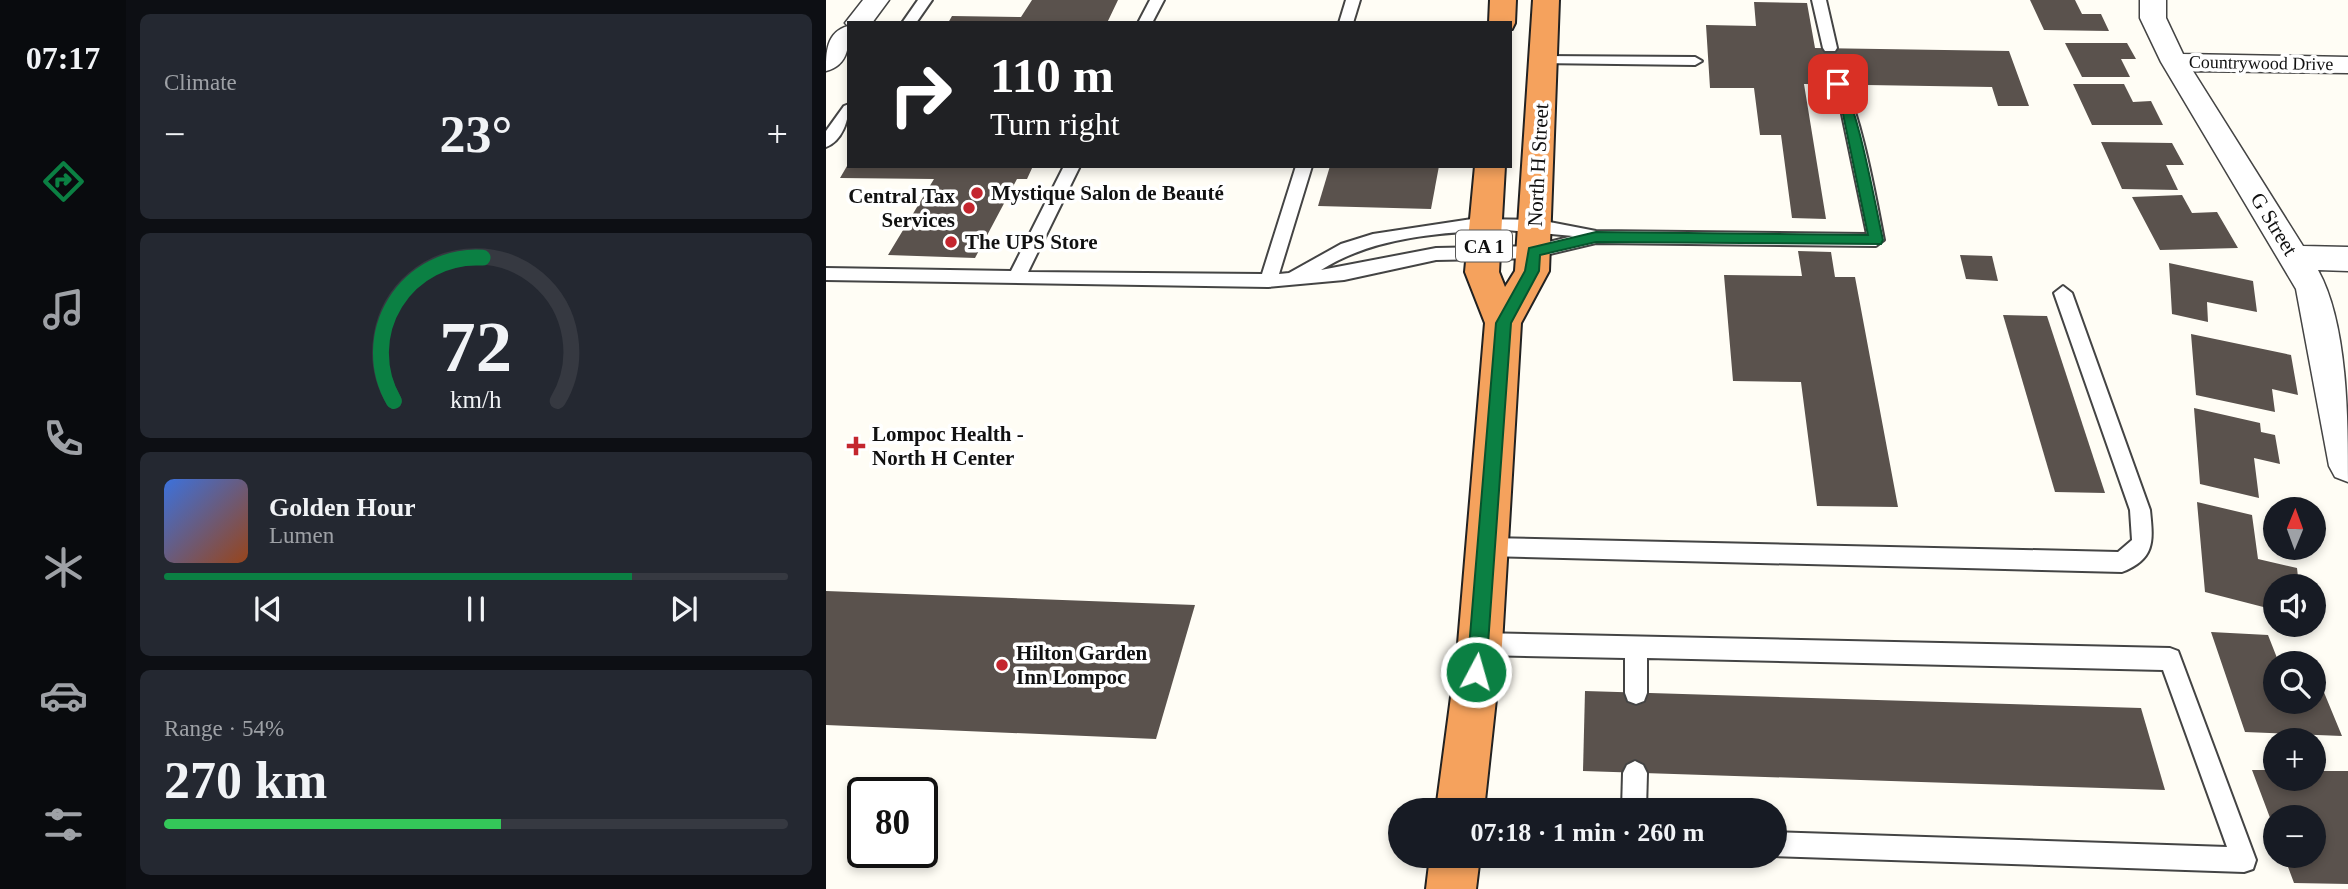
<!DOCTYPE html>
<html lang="en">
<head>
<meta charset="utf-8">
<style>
  body { margin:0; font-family:"Times New Roman",serif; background:#242831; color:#f1f3f6; height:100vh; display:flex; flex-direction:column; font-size:26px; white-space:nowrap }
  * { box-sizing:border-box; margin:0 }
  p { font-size:23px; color:#9ea1a6 }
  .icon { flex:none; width:38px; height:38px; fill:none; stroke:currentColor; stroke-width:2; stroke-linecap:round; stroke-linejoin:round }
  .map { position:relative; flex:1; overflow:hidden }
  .side { display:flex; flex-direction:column; gap:14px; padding:14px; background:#0d0f14; width:700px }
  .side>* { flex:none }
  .guide { position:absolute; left:21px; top:21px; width:665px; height:147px; border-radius:0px; box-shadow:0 4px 10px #0003; background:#202124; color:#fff; overflow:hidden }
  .needle { width:46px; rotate:1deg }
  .fabs { position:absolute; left:1437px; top:497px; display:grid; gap:14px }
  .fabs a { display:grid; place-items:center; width:63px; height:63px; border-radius:50%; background:#171b24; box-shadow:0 4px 10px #0003; font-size:35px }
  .speed { position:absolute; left:21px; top:777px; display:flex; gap:14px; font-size:35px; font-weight:700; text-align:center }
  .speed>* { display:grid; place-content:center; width:91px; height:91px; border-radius:50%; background:#171b24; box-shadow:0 4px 10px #0003; line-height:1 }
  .speed .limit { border:4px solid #111; border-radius:10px; background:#fff; color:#111 }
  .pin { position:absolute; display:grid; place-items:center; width:60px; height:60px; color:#fff; margin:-30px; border-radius:14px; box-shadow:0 4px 10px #0006 }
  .me { position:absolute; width:77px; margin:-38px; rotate:6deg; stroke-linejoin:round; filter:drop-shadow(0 0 5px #0008) }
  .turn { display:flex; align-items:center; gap:24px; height:147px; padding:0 28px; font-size:32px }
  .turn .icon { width:91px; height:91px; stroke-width:2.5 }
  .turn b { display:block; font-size:49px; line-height:60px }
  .big { font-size:52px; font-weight:700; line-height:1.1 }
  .side .card { flex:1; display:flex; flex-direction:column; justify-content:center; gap:10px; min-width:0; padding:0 24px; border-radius:10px; background:#242831 }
  .side .dial { align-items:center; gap:0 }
  .dial svg { height:182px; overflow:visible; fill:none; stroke:#363941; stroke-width:7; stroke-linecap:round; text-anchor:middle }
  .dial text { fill:#f1f3f6; stroke:none }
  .song { display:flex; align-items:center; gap:21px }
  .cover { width:84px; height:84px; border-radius:10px; background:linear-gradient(135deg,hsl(220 70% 55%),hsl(20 70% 35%)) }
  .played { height:7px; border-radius:4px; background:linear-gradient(90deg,#0b8043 75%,#363941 75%) }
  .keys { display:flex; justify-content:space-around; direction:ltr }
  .heat { display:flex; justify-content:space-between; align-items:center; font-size:38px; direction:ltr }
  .charge { height:10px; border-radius:5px; background:linear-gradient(90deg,#34c759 54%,#363941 0) }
  .trip { position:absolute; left:562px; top:798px; width:399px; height:70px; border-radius:35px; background:#171b24; box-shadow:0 4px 10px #0003; font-weight:700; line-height:70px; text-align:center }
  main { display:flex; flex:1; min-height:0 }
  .tabs { display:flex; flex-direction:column; width:126px; justify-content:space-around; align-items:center; background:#090b0e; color:#9ea1a6 }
  .tabs .icon { width:49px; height:49px }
  .tabs .selected { color:#0b8043 }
  .tabs b { font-size:32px; color:#f1f3f6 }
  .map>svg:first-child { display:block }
  .building { fill:#5a524d }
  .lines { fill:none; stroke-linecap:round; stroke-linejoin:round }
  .lane-casing { stroke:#444; stroke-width:4 }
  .street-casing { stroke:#444; stroke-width:3 }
  .highway-casing { stroke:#222; stroke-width:4 }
  .lane { fill:#fff; fill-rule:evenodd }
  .street { fill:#fff; fill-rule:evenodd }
  .highway { fill:#f5a25d; fill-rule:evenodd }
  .route { fill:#0b8043; stroke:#07532c; stroke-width:2 }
  .poi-dot { fill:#c4262e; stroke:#fff; stroke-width:2.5 }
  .labels { text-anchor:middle; stroke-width:7; stroke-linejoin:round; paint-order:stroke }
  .far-street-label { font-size:18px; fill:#111; stroke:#fff }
  .shield { fill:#fff; stroke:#585858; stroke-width:2 }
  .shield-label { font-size:19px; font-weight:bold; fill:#111 }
  .street-label { font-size:21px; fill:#111; stroke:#fff }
  .poi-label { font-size:21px; font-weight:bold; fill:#111; stroke:#fff; text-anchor:start }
</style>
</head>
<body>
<main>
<nav class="tabs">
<b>07:17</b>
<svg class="icon selected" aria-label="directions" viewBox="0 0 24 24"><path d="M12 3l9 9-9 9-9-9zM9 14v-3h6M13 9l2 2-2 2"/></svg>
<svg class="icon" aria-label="music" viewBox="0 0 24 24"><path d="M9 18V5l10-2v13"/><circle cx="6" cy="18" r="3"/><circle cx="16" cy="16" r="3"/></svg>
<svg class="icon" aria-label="phone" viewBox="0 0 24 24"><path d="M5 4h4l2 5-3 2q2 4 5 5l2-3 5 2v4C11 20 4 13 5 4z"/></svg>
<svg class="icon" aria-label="climate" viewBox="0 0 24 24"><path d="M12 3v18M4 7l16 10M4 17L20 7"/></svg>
<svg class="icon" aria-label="car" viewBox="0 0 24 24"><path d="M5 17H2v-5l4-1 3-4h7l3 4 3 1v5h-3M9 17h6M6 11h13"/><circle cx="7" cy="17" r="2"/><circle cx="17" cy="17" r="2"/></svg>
<svg class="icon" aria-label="filters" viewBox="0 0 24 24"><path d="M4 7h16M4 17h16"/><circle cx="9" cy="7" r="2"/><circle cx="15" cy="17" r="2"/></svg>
</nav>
<section class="side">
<div class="card"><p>Climate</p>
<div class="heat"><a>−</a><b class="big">23°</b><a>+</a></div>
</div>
<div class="card dial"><svg viewBox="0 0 100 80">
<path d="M14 69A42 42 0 1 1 86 69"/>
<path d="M14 69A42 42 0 0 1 53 6" stroke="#0b8043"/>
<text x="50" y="56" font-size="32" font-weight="700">72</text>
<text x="50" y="72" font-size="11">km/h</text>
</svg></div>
<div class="card">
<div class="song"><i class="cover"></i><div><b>Golden Hour</b><p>Lumen</p></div></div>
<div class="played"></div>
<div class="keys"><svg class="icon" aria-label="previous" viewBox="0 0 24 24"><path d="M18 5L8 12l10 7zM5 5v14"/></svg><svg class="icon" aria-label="pause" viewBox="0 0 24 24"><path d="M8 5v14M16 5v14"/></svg><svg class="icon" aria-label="next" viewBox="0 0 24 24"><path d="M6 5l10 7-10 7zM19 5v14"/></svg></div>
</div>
<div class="card"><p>Range · 54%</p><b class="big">270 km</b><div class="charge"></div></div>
</section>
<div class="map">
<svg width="1522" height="889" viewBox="0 0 1522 889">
  <rect width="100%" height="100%" fill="#fffdf5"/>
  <g class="building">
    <path d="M 206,0 L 292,0 L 281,23 L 122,23 L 126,16 L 195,17 Z"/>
    <path d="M 1204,0 L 1249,0 L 1256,14 L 1275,14 L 1283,31 L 1218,30 Z"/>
    <path d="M 928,2 L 981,3 L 989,48 L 1183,51 L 1203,106 L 1172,106 L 1166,87 L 978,84 L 1000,219 L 966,218 L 955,135 L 934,135 L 928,88 L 884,88 L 880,25 L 930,26 Z"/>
    <path d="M 1239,43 L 1301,43 L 1310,59 L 1295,59 L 1304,77 L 1256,77 Z"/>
    <path d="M 1247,84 L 1298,84 L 1307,102 L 1325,101 L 1337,125 L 1266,125 Z"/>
    <path d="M 1275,142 L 1346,143 L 1358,165 L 1340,165 L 1352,190 L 1296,189 Z"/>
    <path d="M 21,166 L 207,166 L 201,179 L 191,179 L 149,258 L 62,255 L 108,179 L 14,178 Z"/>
    <path d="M 504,166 L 613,166 L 605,209 L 492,206 Z"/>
    <path d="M 1356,195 L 1366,213 L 1391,212 L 1412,248 L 1334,250 L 1306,197 Z"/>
    <path d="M 972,251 L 1005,252 L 1009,277 L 1029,277 L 1072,507 L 991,506 L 975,382 L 907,381 L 898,275 L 976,276 Z"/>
    <path d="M 1134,255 L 1166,256 L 1172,281 L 1140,279 Z"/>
    <path d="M 1343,263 L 1427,281 L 1431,312 L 1381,302 L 1382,322 L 1346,314 Z"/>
    <path d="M 1177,315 L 1221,316 L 1279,493 L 1229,492 Z"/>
    <path d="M 1365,334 L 1465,355 L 1472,395 L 1446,389 L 1449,412 L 1370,395 Z"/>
    <path d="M 1368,408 L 1434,423 L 1435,432 L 1449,435 L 1454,464 L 1428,458 L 1433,498 L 1374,484 Z"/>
    <path d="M 1371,502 L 1426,515 L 1432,559 L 1471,568 L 1473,586 L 1449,586 L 1449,610 L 1379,592 Z"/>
    <path d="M 0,591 L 369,605 L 330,739 L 0,725 Z"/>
    <path d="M 1385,632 L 1442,635 L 1453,663 L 1449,663 L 1449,702 L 1488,702 L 1488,689 L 1497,690 L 1516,736 L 1419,732 Z"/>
    <path d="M 759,691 L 1315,708 L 1339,790 L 757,771 Z"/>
    <path d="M 1426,770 L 1449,770 L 1449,779 L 1488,779 L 1488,771 L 1522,771 L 1522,884 L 1468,883 L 1458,856 L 1488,856 L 1488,817 L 1449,817 L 1449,831 Z"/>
  </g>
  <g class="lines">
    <defs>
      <g id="lane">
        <path d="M 92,0 L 106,0 L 90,23 L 76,23 Z"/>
        <path d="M 324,0 L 338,0 L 326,23 L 312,23 Z"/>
        <path d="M 520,0 L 534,0 L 527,23 L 513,23 Z"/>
        <path d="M 986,0 L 1000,0 L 1011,48 L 1009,51 L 999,51 L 997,48 Z"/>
        <path d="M 717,56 L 869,57 L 876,61 L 869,65 L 712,63 L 710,60 Z"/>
        <path d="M 1011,79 C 1031,86 1053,215 1058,240 L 1050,246 L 770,243 L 707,258 L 610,260 L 518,280 L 442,287 L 0,280 L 0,268 L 185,271 L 238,166 L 254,166 L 202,272 L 436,274 L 470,166 L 486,166 L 453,274 L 463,273 L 515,244 L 547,234 L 646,219 L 713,220 L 770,231 L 1041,234 L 1016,114 L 1004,84 ZM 680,230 L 747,236 L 707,246 L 610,248 L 495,270 C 549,236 617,232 680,230 Z"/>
        <path d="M 23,104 C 23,120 16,141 0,147 L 0,131 L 18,106 Z"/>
        <path d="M 1237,286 L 1246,293 L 1324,510 C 1327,540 1330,559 1296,572 L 661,556 L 654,554 L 651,547 L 654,540 L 661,538 L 1292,552 L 1306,540 L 1304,510 L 1228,293 Z"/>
        <path d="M 654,633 L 1344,648 L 1352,651 L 1355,659 L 1430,860 L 1427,869 L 1418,872 L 947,856 L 948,832 L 1401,847 L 1337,670 L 821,658 L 821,693 L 818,701 L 810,704 L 802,701 L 799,693 L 799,658 L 654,655 L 646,652 L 643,644 L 646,636 Z"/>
        <path d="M 809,761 L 817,765 L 821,773 L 820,810 L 796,810 L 797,773 L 801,765 Z"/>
      </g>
      <g id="street">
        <path d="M 37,0 L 63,0 L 46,23 L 23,23 C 23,43 24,65 0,71 C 0,53 0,32 22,26 L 19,23 Z"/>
        <path d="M 1314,0 L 1340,0 L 1340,18 L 1357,54 L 1522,57 L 1522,73 L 1367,71 L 1477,246 L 1522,247 L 1522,271 L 1492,270 C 1522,324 1522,420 1522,482 L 1509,477 L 1503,466 L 1470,289 L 1335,62 L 1314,18 Z"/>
      </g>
      <g id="highway">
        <path d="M 664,0 L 690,0 L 689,23 L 686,29 L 684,23 L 663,23 Z"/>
        <path d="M 707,0 L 733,0 L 723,271 L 695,323 L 676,644 L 658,810 L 610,810 L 632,644 L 659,323 L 639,272 L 649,166 L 679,166 L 673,272 L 679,287 L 689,271 Z"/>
        <path d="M 604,856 L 654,856 L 650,889 L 600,889 Z"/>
      </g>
    </defs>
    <use href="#lane" class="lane-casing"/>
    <use href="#street" class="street-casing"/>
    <use href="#highway" class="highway-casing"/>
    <use href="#lane" class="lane"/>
    <use href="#street" class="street"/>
    <use href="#highway" class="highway"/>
  </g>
  <path class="route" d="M 1012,81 C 1029,88 1051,215 1057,240 L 1055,244 L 770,242 L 714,255 L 713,271 L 685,323 L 660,672 L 657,679 L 650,681 L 644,679 L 641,672 L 670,323 L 699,271 L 703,248 L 770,232 L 1042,235 L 1017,114 L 1006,84 Z"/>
  <g class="poi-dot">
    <circle cx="151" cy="193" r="7"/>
    <circle cx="143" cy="208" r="7"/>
    <circle cx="125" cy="242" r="7"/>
    <path d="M26.5 435.5h7v7h7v7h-7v7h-7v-7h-7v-7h7z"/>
    <circle cx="176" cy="665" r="7"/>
  </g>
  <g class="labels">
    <g class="far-street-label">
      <text transform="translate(1435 63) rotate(1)" y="6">Countrywood Drive</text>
    </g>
    <rect class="shield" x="630" y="230.5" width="56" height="31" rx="5"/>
    <g class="shield-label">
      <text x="658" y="253">CA 1</text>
    </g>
    <g class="street-label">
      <text transform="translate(712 165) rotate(-87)" y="7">North H Street</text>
      <text transform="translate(1448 224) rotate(58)" y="7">G Street</text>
    </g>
    <g class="poi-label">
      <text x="165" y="200">Mystique Salon de Beauté</text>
      <text x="129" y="203" text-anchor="end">Central Tax<tspan x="129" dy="24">Services</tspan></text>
      <text x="139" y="249">The UPS Store</text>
      <text x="46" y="441">Lompoc Health -<tspan x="46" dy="24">North H Center</tspan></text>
      <text x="190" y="660">Hilton Garden<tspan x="190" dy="24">Inn Lompoc</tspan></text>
    </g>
  </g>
</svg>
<div class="fabs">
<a><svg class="needle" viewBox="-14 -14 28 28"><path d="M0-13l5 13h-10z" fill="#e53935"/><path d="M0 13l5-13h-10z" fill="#9ea1a6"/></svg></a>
<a><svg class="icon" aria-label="sound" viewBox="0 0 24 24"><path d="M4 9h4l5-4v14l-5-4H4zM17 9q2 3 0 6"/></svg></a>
<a><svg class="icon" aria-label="search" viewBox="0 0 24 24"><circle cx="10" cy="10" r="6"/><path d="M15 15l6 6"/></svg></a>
<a>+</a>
<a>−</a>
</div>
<div class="speed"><div class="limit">80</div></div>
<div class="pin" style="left:1012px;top:84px;background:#d93025"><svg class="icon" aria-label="arrive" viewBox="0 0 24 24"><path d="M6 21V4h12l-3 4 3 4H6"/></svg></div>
<svg class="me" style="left:650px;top:672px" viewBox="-20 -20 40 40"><circle r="17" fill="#0b8043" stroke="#fff" stroke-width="3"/><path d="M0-11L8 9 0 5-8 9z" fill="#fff"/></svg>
<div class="trip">07:18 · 1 min · 260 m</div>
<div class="guide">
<div class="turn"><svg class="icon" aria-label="right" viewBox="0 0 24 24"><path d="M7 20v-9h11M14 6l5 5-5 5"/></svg><div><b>110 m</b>Turn right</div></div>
</div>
</div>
</main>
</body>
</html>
